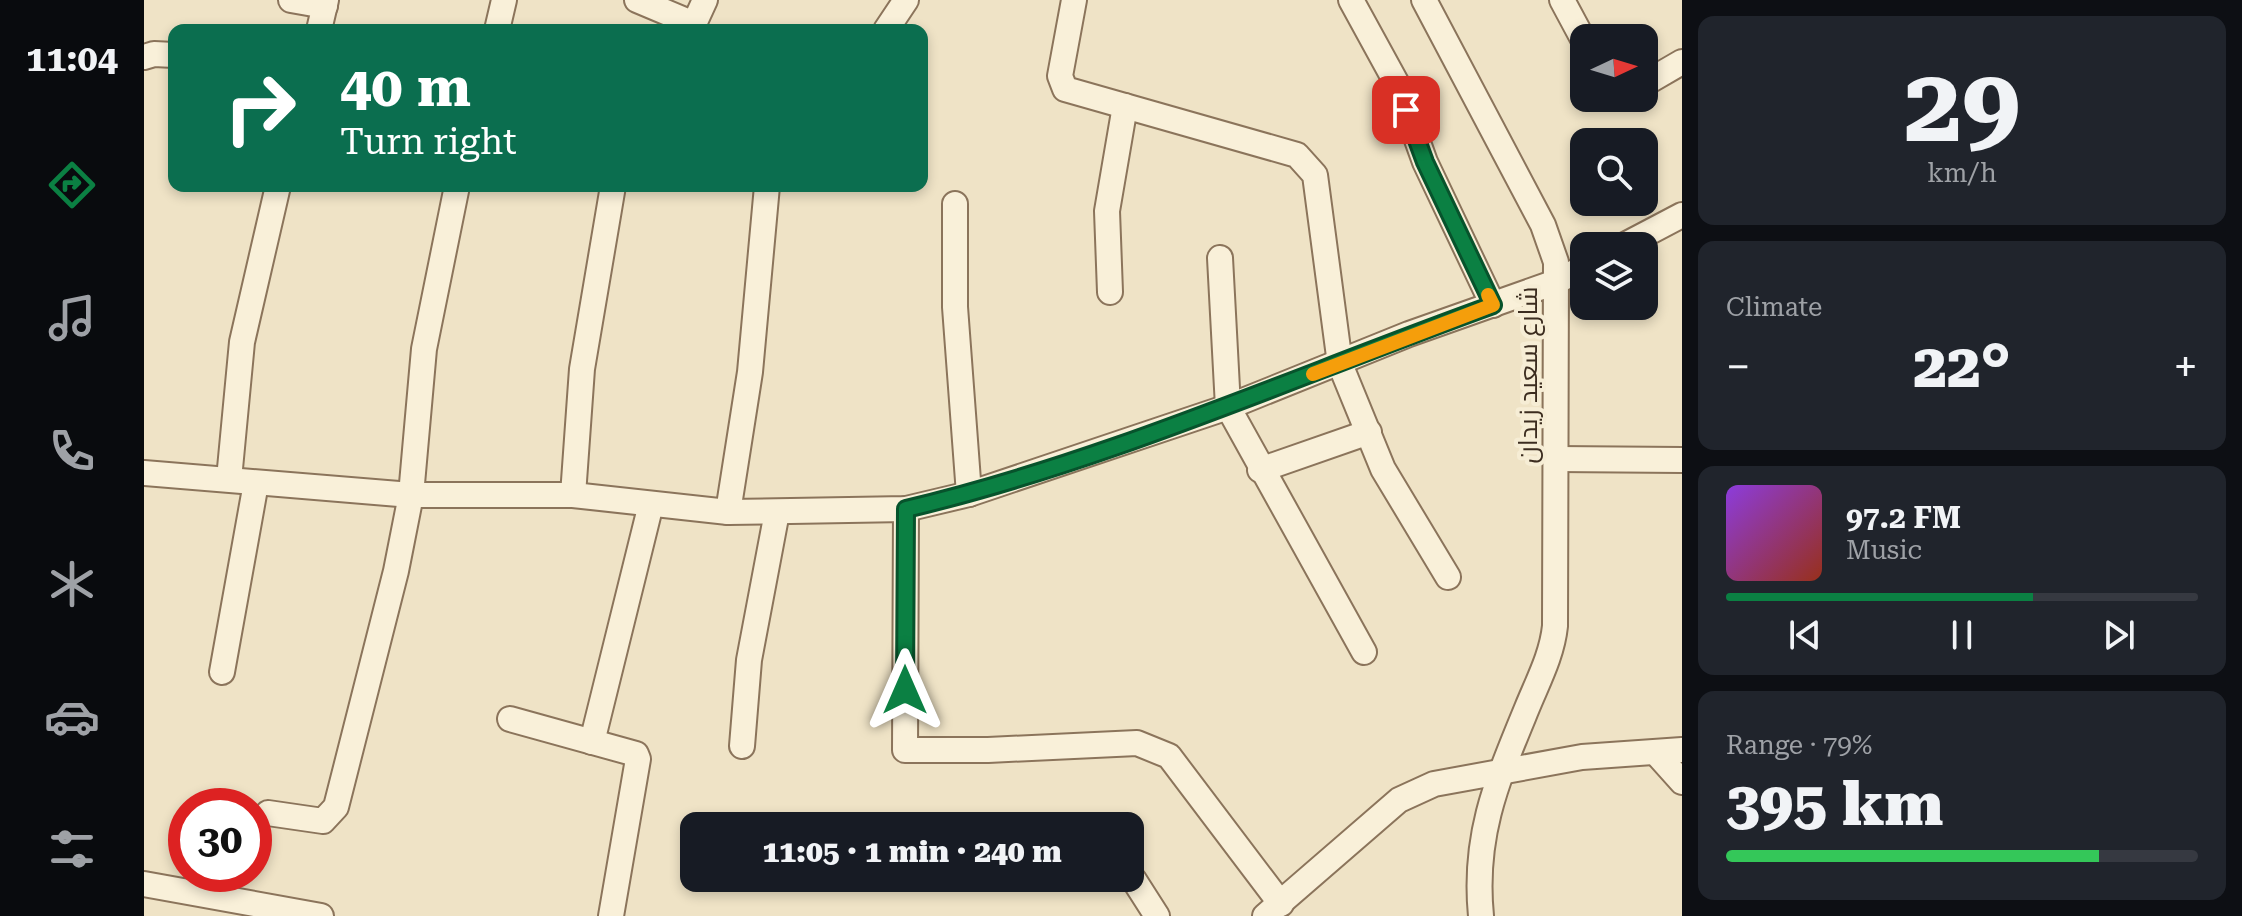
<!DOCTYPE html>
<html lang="en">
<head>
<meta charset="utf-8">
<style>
  body { margin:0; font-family:"Roboto Serif",Cairo,serif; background:#20242c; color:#f1f3f6; height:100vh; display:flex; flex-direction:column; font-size:30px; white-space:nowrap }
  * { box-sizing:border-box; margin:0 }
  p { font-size:26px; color:#9ea1a6 }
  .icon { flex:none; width:44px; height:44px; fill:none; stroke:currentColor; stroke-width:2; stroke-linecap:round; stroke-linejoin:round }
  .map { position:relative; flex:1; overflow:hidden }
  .sheet { display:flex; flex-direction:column; gap:16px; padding:16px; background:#0d0f14; width:560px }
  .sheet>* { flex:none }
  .top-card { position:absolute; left:24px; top:24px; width:760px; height:168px; border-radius:16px; box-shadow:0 4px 12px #0003; background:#0b6e4f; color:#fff; overflow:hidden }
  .needle { width:52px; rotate:86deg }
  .fabs { position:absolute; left:1426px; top:24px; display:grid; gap:16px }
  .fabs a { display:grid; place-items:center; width:88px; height:88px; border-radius:16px; background:#171b24; box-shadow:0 4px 12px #0003; font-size:40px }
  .speed { position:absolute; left:24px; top:788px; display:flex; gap:16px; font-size:40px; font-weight:700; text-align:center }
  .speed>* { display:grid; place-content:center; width:104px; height:104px; border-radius:50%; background:#171b24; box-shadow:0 4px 12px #0003; line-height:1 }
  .speed .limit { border:12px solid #d22; background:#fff; color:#111 }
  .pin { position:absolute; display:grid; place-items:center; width:68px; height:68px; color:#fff; margin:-34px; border-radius:16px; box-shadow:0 4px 12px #0006 }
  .me { position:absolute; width:88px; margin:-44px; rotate:0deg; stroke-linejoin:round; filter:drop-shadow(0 0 6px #0008) }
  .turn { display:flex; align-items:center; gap:28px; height:168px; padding:0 40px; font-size:36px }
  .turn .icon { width:104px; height:104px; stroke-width:2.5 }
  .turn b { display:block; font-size:56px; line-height:68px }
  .big { font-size:60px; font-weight:800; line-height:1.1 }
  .sheet .widget { flex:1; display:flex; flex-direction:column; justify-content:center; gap:12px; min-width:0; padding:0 28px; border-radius:16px; background:#20242c }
  .sheet .dial { align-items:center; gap:0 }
  .dial b { font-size:104px; line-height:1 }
  .song { display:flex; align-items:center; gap:24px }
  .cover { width:96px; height:96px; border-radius:12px; background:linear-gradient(135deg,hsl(270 70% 55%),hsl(10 70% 35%)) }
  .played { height:8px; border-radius:4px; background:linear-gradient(90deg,#0b8043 65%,#363941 65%) }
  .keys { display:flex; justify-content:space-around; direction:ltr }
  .heat { display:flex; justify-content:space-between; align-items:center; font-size:44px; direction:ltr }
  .charge { height:12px; border-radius:6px; background:linear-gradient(90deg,#34c759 79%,#363941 0) }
  .trip { position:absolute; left:536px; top:812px; width:464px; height:80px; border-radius:16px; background:#171b24; box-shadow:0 4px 12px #0003; font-weight:800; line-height:80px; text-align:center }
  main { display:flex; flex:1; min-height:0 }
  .menu { display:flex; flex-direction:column; width:144px; justify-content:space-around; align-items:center; background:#090b0e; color:#9ea1a6 }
  .menu .icon { width:56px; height:56px }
  .menu .on { color:#0b8043 }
  .menu b { font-size:36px; color:#f1f3f6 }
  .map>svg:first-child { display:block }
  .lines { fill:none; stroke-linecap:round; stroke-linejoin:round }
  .street-casing { stroke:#8b745b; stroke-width:28 }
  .street { stroke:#f9f0d9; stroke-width:24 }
  .route-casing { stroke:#07532c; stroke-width:20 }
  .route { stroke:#0b8043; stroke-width:14 }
  .slow { stroke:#f59e0b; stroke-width:14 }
  .labels { text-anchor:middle; stroke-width:8; stroke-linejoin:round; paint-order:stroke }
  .street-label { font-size:26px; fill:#3b2c1f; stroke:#f6edd5 }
</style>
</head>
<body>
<main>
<nav class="menu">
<b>11:04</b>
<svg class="icon on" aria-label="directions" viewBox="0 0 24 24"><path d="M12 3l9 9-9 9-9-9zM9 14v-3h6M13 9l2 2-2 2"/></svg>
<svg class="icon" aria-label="music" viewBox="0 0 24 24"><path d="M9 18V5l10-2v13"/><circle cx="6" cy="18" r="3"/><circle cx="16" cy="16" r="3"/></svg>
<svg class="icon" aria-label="phone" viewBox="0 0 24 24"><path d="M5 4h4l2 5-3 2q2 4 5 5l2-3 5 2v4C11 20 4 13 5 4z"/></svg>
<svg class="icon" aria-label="climate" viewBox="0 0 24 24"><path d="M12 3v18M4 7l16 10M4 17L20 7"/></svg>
<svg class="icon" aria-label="car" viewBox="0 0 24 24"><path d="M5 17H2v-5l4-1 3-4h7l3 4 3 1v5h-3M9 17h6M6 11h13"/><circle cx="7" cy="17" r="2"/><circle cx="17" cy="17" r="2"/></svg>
<svg class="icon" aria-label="filters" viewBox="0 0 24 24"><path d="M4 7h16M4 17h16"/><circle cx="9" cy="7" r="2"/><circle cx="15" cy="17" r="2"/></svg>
</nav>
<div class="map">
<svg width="1538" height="916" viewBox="0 0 1538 916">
  <rect width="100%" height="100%" fill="#efe3c6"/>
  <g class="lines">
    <defs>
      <g id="street">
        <path d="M 147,0 L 181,6"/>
        <path d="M 493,0 L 550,24 L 561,0"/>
        <path d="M 930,0 L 916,76 L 921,89 L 1153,155 L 1171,175 L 1196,364 L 1239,469 L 1304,577"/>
        <path d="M 1207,0 L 1253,84 L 1281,162 L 1349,305"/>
        <path d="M 1280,0 L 1399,225 L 1412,262 L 1411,626 C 1408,655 1394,681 1383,708 C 1353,781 1329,835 1337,916"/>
        <path d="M 1418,0 L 1440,41"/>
        <path d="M 175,30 L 182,0"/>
        <path d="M 353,30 L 360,0"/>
        <path d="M 742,30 L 762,0"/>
        <path d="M 0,57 L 10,54 L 30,55"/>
        <path d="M 1500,84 L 1538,62"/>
        <path d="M 1471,98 L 1477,98"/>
        <path d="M 811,204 L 811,307 L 825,494"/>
        <path d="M 1479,246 L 1538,215"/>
        <path d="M 1076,258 L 1084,407 L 1220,652"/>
        <path d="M 966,292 L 963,211 L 981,106"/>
        <path d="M 1412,459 L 1538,460"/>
        <path d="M 1116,470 L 1225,432"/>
        <path d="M 0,473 L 267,495 L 429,495 L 584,512 L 762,509 L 825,494 L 1084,407 L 1265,334 L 1412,282 L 1440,267"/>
        <path d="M 85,479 L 98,342 L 134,186"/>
        <path d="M 429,495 L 438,369 L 469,186"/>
        <path d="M 762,509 L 761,750 L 844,750 L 993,743 L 1025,756 L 1137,904"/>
        <path d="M 584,512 L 606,372 L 623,186"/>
        <path d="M 78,672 L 112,483"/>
        <path d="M 366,719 L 492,754 L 494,759 L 467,916"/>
        <path d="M 448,742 L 507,504"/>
        <path d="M 598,746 L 605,660 L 633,512"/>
        <path d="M 1512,753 L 1538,782"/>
        <path d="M 124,813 L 179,821 L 192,807 L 252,571 L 267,495 L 280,349 L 313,186"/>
        <path d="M 990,880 L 1013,916"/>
        <path d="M 0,884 L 177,916"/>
        <path d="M 1121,916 L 1255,800 L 1290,784 L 1438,757 L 1538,750"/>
      </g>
    </defs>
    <use href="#street" class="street-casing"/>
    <use href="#street" class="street"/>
  </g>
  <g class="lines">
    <defs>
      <path id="route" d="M 761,690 L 762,509 C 964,461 1154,375 1349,305 L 1281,162 L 1262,110"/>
    </defs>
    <use href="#route" class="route-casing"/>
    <use href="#route" class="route"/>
    <path class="slow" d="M 1169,374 L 1349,305 L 1344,295"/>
  </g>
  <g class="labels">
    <g class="street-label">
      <text transform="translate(1384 375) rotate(-90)" y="9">شارع سعيد زيدان</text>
    </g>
  </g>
</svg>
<div class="fabs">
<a><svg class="needle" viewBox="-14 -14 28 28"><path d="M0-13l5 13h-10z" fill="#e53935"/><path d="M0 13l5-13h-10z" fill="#9ea1a6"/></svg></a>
<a><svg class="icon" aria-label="search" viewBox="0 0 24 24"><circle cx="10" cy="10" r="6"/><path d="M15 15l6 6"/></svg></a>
<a><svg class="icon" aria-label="layers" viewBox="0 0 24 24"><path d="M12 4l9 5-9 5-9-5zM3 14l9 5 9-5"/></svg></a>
</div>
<div class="speed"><div class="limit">30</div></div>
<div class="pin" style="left:1262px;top:110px;background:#d93025"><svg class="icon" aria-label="arrive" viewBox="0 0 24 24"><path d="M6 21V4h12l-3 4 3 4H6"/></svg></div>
<svg class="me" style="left:761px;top:690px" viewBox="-20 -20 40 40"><path d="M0-17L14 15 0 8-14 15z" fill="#0b8043" stroke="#fff" stroke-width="4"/></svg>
<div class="trip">11:05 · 1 min · 240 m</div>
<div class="top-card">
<div class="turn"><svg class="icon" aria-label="right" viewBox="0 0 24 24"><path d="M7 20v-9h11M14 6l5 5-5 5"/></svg><div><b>40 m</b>Turn right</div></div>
</div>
</div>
<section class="sheet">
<div class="widget dial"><b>29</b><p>km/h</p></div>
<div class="widget"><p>Climate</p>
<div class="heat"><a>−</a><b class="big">22°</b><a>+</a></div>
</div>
<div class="widget">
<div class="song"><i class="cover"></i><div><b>97.2 FM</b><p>Music</p></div></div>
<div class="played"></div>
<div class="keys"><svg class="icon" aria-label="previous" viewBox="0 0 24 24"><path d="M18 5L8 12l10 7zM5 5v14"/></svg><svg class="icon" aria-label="pause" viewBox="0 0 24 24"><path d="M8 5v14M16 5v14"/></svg><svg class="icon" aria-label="next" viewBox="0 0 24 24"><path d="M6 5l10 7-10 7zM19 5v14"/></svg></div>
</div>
<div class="widget"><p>Range · 79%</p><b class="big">395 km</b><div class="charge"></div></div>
</section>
</main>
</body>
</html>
